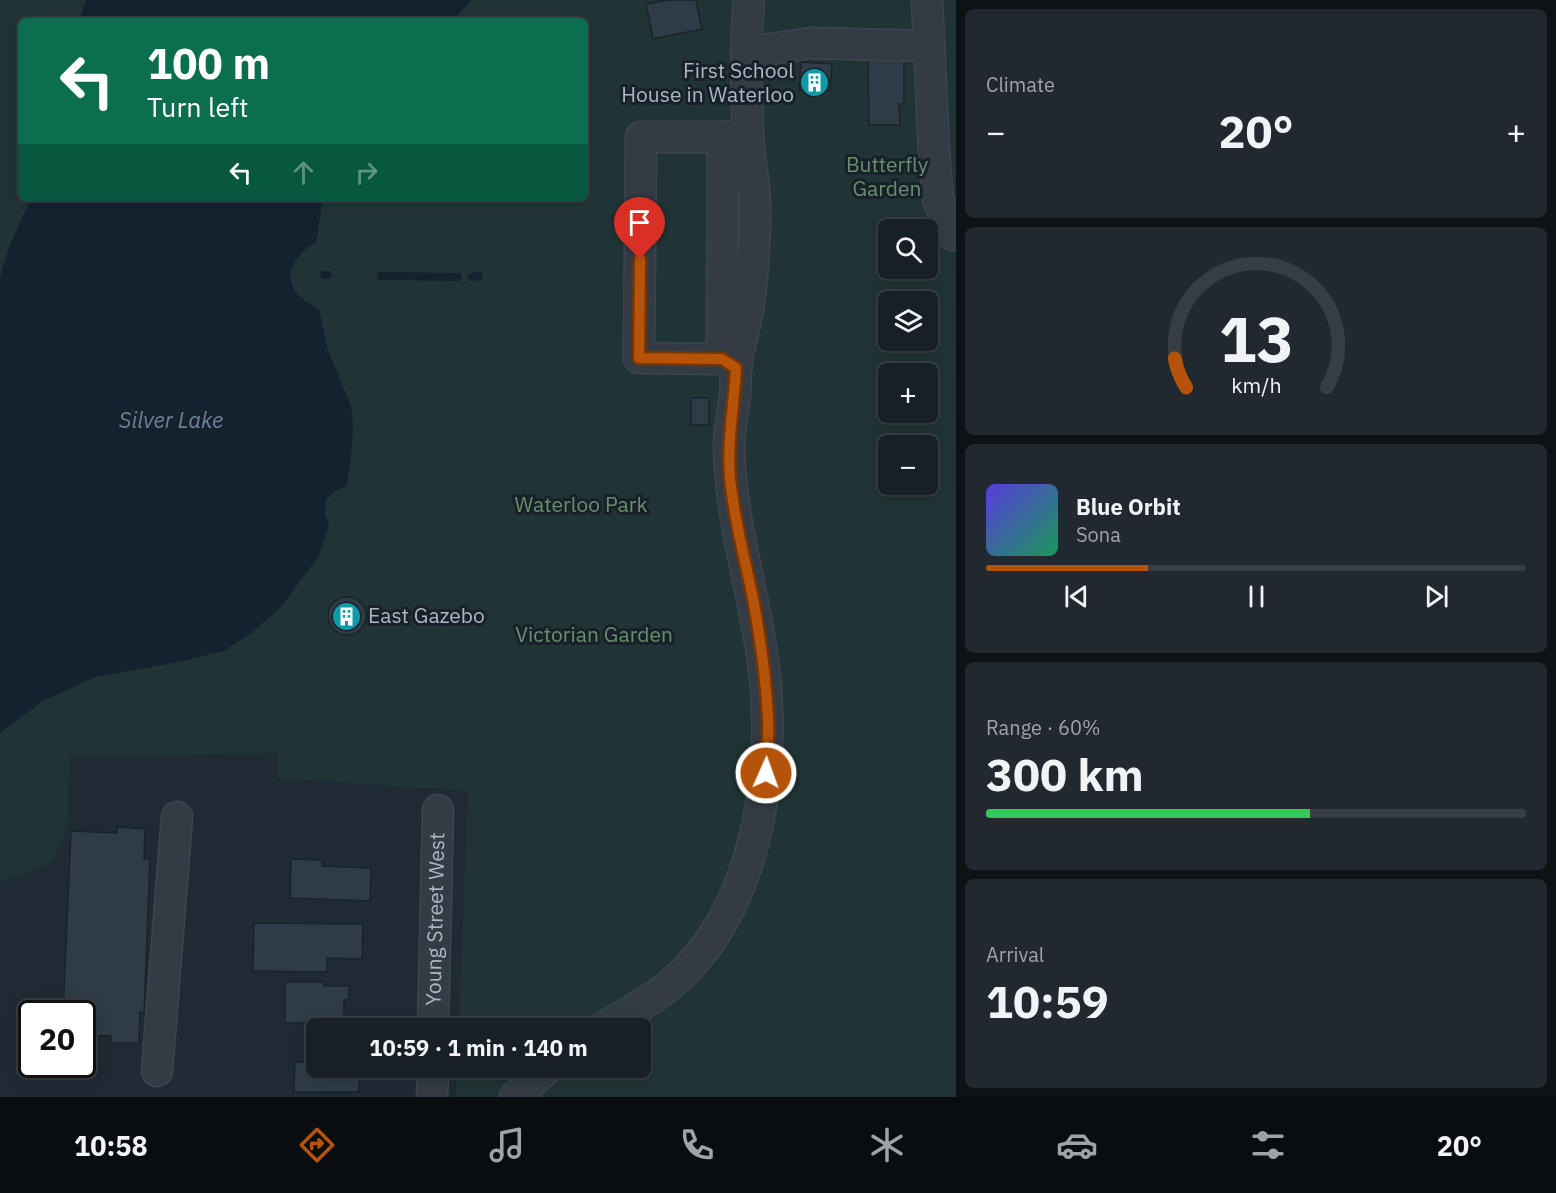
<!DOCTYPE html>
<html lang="en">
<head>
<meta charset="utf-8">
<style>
  body { margin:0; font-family:"IBM Plex Sans",sans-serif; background:#21282f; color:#f1f3f6; height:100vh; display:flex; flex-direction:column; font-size:22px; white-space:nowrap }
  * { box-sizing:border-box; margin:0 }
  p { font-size:20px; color:#9fa3a7 }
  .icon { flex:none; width:33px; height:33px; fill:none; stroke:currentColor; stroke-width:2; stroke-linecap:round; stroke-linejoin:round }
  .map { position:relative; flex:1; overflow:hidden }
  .details { display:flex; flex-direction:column; gap:9px; padding:9px; background:#0d1215; width:600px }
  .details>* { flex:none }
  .hud { position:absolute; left:18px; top:18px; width:570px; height:183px; border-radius:9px; box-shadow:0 3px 15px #0003,0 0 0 2px #363e44; background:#0b6e4f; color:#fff; overflow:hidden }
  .tools { position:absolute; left:878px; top:219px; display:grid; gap:12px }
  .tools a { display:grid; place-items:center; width:60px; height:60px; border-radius:9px; background:#182027; box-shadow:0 3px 15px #0003,0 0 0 2px #363e44; font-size:30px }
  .speed { position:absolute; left:18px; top:1000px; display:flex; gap:12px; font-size:30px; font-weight:700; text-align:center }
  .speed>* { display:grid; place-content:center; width:78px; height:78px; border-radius:50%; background:#182027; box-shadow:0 3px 15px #0003,0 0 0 2px #363e44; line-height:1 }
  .speed .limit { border:3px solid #111; border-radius:9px; background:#fff; color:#111 }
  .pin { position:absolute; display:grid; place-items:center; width:51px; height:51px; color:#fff; margin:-62px -26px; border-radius:50% 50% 50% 0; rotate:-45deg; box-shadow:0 0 6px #0007 }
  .pin .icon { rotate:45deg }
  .me { position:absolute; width:66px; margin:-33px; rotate:2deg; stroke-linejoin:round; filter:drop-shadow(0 0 4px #0008) }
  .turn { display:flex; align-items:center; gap:21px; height:126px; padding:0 30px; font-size:27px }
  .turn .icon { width:78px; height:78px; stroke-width:2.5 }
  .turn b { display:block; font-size:42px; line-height:51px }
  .lanes { display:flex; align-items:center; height:57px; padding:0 30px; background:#0003; justify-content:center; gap:30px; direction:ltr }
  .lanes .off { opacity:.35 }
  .big { font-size:45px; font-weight:700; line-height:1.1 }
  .details .card { flex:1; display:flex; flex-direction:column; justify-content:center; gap:9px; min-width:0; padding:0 21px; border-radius:9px; background:#21282f }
  .details .dial { align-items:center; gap:0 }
  .dial svg { height:156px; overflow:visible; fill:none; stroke:#363e44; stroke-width:7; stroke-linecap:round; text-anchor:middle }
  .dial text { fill:#f1f3f6; stroke:none }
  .song { display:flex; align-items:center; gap:18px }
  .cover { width:72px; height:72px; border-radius:9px; background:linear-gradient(135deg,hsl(250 70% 55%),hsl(150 70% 35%)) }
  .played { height:6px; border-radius:3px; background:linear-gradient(90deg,#b45309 30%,#363e44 30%) }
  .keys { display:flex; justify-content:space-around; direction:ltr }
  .heat { display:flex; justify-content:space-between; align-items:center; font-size:33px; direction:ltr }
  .charge { height:9px; border-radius:4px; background:linear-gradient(90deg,#34c759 60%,#363e44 0) }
  .trip { position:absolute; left:306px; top:1018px; width:345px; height:60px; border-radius:9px; background:#182027; box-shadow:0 3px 15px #0003,0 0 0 2px #363e44; font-weight:700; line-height:60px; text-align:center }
  .tab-bar { display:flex; height:96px; justify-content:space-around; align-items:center; background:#0a0d10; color:#9fa3a7 }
  .tab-bar .icon { width:42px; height:42px }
  .tab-bar .selected { color:#b45309 }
  .tab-bar b { font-size:27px; color:#f1f3f6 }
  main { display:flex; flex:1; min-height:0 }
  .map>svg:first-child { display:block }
  .green { fill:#213435; fill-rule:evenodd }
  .water { fill:#142230 }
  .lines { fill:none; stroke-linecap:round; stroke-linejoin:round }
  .stream { stroke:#142230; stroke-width:8 }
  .building { fill:#2f3c48; stroke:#1a232b; stroke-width:1.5 }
  .minor-casing { stroke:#3c454e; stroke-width:33 }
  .minor { stroke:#333c45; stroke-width:30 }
  .route-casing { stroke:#753606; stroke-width:15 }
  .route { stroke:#b45309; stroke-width:10 }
  .labels { text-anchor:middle; stroke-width:6; stroke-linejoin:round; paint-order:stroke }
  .poi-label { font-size:21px; fill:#acb7c2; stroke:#182129; text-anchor:end }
  .park-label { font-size:21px; fill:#66906c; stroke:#182129 }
  .street-label { font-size:21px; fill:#acb7c2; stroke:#182129 }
  .water-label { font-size:22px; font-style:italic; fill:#6784a0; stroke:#182129 }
</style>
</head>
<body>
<main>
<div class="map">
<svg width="956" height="1097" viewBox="0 0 956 1097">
  <rect width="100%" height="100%" fill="#202a34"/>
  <path class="green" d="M 0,0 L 956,0 L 956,1097 L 456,1097 L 457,1068 L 640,1068 L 640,1029 L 459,1029 L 468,791 L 278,778 L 277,753 L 155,755 L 70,755 L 67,827 L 53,862 L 0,882 ZM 21,21 L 585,21 L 585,198 L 21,198 ZM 888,230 L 927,230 L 927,268 L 888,268 ZM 888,302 L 927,302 L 927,340 L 888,340 ZM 888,374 L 927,374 L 927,412 L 888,412 ZM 888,446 L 927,446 L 927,484 L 888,484 Z"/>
  <g class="water">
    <path d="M 86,0 L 472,0 L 452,21 L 79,21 Z"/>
    <path d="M 31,198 L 323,198 L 316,242 C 299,252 283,271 295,291 C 300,299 311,304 319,309 L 328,350 L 351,406 L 353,423 L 352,447 L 347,486 L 334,491 L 326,500 L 325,513 L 329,526 L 318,557 L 281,607 L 251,633 L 224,651 L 173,663 L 95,677 L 43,701 L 0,733 L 0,277 L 9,247 Z"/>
  </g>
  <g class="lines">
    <g class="stream">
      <path d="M 324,275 L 328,275"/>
      <path d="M 381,276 L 458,277"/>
      <path d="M 472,277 L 479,276"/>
    </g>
  </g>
  <g class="building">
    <path d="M 668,0 L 696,0 L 702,29 L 653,39 L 646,4 Z"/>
    <path d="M 868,57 L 904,57 L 904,104 L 899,104 L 900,125 L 869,125 Z"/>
    <path d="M 801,62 L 832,64 L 830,91 L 799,90 Z"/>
    <rect x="691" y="398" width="18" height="27"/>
    <circle cx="347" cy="616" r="19"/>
    <path d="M 117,827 L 145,829 L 144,859 L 150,859 L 144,1013 L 140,1012 L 139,1043 L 111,1043 L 111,1036 L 82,1035 L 82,1014 L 63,1014 L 71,831 L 117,833 Z"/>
    <path d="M 291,859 L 322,860 L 322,866 L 371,868 L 370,901 L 290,898 Z"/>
    <path d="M 254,923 L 363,924 L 362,959 L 327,958 L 327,972 L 253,971 Z"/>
    <path d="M 285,982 L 324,982 L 324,986 L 349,986 L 349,999 L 344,1000 L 344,1023 L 285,1023 Z"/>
    <path d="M 295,1062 L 316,1062 L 316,1068 L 359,1068 L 359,1092 L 294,1092 Z"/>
  </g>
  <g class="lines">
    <defs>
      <g id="minor">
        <path d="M 927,0 L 934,153 L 938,199 L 952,235 L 956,235"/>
        <path d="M 746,53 L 811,43 L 929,46"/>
        <path d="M 722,359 L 723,137"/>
        <path d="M 736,368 L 722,359 L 639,358 L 641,137 L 723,137 L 748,135"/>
        <path id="s1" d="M 433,1029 L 438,810"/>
        <path d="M 601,1029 C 624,1015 650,1002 671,984 C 757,912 776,774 764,668 C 755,595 731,524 729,450 C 728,432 733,414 735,396 C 736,386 735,377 736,368 C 738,348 745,328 748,308 C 751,289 753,268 754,248 C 755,228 756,207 754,187 C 752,169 748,151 748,132 C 746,88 745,44 749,0"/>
        <path d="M 157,1071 L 177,817"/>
        <path d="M 432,1097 L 433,1068"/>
        <path d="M 515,1097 L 547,1068"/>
      </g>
    </defs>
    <use href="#minor" class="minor-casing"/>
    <use href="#minor" class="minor"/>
  </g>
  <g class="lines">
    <defs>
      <path id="route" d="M 640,259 L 639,358 L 722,359 L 736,368 C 734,405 727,441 730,478 C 734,521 746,562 754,604 C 761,642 766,680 768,718 C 769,736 767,755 766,773"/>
    </defs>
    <use href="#route" class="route-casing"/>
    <use href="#route" class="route"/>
  </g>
  <defs>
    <symbol id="building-disc" viewBox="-11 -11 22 22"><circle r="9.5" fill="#0f9aa8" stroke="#182129"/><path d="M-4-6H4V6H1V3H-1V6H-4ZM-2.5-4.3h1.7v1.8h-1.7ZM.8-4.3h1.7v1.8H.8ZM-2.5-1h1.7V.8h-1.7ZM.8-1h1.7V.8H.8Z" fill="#fff"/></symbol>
  </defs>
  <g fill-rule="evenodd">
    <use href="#building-disc" x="798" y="66" width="33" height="33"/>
    <use href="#building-disc" x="330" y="600" width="33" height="33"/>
  </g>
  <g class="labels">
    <g class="poi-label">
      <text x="794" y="78">First School<tspan x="794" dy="24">House in Waterloo</tspan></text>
      <text x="368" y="623" text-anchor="start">East Gazebo</text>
    </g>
    <g class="park-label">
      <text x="887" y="172">Butterfly<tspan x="887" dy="24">Garden</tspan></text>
      <text x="581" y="512">Waterloo Park</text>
      <text x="594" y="642">Victorian Garden</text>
    </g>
    <g class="street-label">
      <text dy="7" stroke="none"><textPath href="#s1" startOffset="110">Young Street West</textPath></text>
    </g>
    <g class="water-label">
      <text x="171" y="428">Silver Lake</text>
    </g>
  </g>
</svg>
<div class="tools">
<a><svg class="icon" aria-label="search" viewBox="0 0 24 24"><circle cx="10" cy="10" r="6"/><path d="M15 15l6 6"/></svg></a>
<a><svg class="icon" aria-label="layers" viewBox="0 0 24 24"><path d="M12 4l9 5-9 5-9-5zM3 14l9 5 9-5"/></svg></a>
<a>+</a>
<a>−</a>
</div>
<div class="speed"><div class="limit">20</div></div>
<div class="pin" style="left:640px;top:259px;background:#d93025"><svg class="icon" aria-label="arrive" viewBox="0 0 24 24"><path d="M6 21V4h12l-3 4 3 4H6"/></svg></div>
<svg class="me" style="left:766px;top:773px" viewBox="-20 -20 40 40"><circle r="17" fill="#b45309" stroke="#fff" stroke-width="3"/><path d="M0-11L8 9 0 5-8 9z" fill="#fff"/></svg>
<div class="trip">10:59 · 1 min · 140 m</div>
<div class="hud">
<div class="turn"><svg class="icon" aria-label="left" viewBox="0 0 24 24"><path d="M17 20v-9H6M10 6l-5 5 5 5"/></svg><div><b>100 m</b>Turn left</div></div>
<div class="lanes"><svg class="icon" aria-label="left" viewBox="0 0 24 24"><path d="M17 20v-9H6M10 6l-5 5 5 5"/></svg><svg class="icon off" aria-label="ahead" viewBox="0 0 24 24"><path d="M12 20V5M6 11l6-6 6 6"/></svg><svg class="icon off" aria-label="right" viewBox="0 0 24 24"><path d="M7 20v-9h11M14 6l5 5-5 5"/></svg></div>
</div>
</div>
<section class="details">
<div class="card"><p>Climate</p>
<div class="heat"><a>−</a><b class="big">20°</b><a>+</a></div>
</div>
<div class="card dial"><svg viewBox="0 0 100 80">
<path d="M14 69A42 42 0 1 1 86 69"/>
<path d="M14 69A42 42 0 0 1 8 54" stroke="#b45309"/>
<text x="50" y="56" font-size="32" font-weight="700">13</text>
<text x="50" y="72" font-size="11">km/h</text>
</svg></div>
<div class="card">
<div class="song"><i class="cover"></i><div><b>Blue Orbit</b><p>Sona</p></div></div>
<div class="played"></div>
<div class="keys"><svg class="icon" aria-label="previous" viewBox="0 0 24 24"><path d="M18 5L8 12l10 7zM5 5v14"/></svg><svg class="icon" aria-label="pause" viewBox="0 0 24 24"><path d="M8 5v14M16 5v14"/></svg><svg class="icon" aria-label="next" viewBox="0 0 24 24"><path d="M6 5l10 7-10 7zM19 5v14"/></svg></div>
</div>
<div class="card"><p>Range · 60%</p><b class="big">300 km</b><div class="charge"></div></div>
<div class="card"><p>Arrival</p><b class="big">10:59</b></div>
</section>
</main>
<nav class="tab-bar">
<b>10:58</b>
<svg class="icon selected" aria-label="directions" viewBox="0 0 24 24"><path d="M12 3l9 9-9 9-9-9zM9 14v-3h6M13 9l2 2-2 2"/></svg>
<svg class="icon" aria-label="music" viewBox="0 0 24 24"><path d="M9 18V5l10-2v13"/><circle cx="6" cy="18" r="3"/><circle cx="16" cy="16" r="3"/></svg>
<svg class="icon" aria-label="phone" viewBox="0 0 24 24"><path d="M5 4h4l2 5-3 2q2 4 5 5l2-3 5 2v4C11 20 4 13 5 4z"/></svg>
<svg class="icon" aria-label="climate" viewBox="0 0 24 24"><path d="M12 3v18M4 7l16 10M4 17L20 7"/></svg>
<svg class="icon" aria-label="car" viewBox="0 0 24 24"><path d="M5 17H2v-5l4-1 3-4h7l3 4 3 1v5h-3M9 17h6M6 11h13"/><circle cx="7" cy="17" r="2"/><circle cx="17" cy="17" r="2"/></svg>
<svg class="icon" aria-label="filters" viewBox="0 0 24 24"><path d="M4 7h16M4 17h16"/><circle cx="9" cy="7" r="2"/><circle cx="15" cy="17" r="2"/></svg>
<b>20°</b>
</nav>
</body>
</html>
